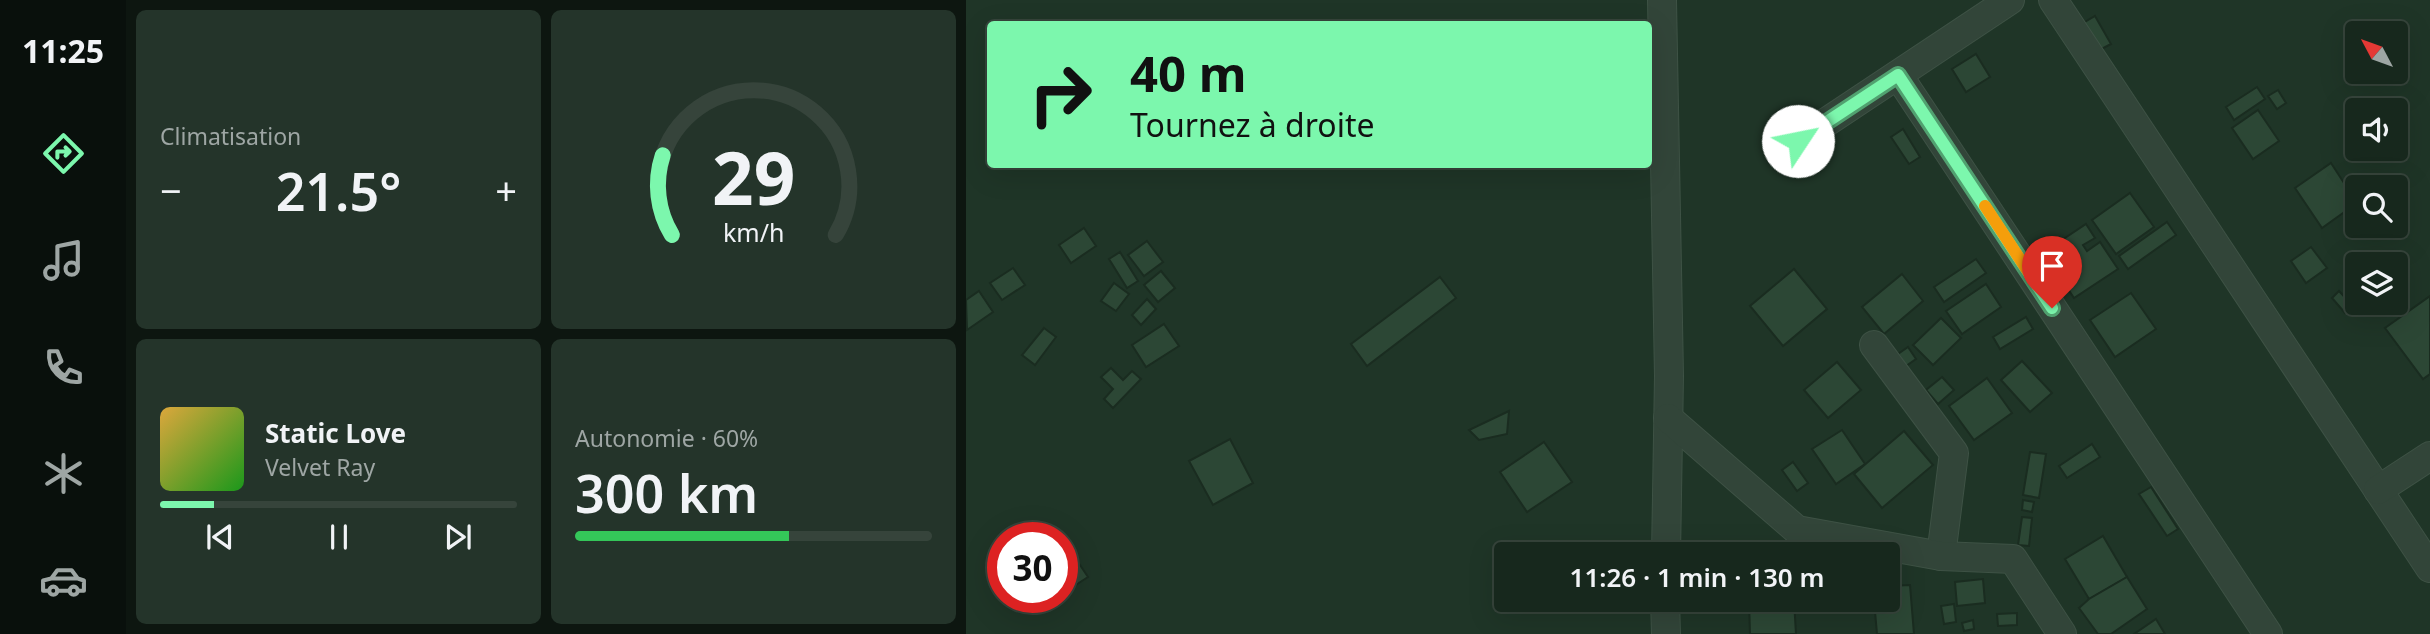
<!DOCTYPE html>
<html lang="fr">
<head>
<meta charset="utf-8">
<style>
  body { margin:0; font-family:"Noto Sans",sans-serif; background:#24342a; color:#f1f3f6; height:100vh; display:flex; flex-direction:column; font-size:26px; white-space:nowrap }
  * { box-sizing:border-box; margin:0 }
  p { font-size:23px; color:#9ea6a4 }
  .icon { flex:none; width:38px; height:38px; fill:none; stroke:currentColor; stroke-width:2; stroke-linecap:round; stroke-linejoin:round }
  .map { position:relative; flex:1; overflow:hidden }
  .details { display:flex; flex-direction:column; gap:10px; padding:10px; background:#0d1610; width:840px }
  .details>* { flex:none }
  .guide { position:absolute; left:21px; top:21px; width:665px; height:147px; border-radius:7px; box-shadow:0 7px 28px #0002,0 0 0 2px #36443b; background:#7cf7ad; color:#111; overflow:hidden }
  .needle { width:46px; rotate:311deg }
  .buttons { position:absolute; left:1379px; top:21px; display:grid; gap:14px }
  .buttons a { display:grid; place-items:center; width:63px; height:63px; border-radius:7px; background:#17281d; box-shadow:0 7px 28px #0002,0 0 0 2px #36443b; font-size:35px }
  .speed { position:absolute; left:21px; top:522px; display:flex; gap:14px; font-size:35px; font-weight:700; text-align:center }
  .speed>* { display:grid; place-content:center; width:91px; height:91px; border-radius:50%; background:#17281d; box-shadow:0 7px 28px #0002,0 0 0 2px #36443b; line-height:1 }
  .speed .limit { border:10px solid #d22; background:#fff; color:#111 }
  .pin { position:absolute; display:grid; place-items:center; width:60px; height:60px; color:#fff; margin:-72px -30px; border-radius:50% 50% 50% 0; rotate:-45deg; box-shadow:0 0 7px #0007 }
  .pin .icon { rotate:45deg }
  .me { position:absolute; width:77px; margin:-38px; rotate:56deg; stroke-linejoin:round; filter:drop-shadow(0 0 5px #0008) }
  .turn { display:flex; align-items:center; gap:24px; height:147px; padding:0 28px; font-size:32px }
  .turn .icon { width:91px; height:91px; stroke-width:2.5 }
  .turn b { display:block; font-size:49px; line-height:60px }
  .big { font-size:52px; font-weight:600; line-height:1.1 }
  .details .tile { flex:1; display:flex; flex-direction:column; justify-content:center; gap:10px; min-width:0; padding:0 24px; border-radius:10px; background:#24342a }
  .details .dial { align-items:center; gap:0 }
  .dial svg { height:182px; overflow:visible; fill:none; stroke:#36443b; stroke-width:7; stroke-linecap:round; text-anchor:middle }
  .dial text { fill:#f1f3f6; stroke:none }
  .song { display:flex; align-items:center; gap:21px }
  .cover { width:84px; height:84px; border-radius:10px; background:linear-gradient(135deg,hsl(40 70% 55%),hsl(120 70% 35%)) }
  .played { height:7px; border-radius:4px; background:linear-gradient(90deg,#7cf7ad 15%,#36443b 15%) }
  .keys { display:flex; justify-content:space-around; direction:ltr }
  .heat { display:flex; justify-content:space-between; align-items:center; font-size:38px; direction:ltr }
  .charge { height:10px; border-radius:5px; background:linear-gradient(90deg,#34c759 60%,#36443b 0) }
  .details .tiles { flex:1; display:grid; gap:10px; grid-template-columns:repeat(2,1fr) }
  .trip { position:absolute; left:528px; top:542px; width:406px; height:70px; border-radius:7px; background:#17281d; box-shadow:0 7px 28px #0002,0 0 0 2px #36443b; font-weight:600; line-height:70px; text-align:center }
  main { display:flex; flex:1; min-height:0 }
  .dock { display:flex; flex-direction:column; width:126px; justify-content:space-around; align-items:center; background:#09100c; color:#9ea6a4 }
  .dock .icon { width:49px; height:49px }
  .dock .active { color:#7cf7ad }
  .dock b { font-size:32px; color:#f1f3f6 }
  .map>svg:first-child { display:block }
  .building { fill:#2c4735; stroke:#1a2c20; stroke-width:2 }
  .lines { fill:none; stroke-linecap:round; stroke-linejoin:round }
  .minor-casing { stroke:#3e5245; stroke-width:30 }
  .minor { stroke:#324539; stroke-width:28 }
  .route-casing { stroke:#51a170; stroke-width:18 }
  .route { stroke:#7cf7ad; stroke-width:12 }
  .slow { stroke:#f59e0b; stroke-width:12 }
</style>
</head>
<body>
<main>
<nav class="dock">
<b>11:25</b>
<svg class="icon active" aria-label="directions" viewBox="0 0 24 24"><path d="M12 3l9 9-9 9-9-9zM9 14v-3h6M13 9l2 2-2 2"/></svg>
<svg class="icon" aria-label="music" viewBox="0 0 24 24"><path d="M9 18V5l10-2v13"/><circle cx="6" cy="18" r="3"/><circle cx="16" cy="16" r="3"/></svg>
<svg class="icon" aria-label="phone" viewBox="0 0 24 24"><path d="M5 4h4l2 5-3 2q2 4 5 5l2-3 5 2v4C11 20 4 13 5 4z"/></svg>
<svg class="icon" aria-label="climate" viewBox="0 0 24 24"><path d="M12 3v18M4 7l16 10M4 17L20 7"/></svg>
<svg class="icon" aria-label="car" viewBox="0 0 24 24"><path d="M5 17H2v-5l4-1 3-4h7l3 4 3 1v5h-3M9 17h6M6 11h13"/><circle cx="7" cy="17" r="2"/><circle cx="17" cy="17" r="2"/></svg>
</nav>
<section class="details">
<div class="tiles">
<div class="tile"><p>Climatisation</p>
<div class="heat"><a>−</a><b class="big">21.5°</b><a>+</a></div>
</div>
<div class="tile dial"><svg viewBox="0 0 100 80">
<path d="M14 69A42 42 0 1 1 86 69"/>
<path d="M14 69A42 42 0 0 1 10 34" stroke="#7cf7ad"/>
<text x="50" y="56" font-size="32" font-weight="700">29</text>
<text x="50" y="72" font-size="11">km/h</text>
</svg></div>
<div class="tile">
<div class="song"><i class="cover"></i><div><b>Static Love</b><p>Velvet Ray</p></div></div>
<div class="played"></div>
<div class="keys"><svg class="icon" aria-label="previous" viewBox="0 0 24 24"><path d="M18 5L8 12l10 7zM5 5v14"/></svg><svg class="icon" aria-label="pause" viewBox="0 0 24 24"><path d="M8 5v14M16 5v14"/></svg><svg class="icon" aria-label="next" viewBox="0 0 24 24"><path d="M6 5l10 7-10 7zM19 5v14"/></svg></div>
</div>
<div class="tile"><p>Autonomie · 60%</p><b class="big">300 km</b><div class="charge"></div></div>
</div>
</section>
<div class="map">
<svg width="1464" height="634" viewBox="0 0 1464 634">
  <rect width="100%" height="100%" fill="#1f3527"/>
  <g class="building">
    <path d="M 1129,16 L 1145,44 L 1128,53 L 1112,26 Z"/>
    <path d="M 1010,54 L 1024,77 L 1000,92 L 986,69 Z"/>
    <path d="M 1291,87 L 1299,99 L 1268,120 L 1260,107 Z"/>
    <path d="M 1312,90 L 1320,103 L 1311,109 L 1302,96 Z"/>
    <path d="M 1292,110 L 1313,141 L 1287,159 L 1266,128 Z"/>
    <path d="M 937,129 L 954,157 L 943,164 L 925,137 Z"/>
    <path d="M 1365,163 L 1391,203 L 1356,228 L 1329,188 Z"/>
    <path d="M 1164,193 L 1188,227 L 1150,254 L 1126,220 Z"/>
    <path d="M 1201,222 L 1210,235 L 1162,269 L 1153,256 Z"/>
    <path d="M 1120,224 L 1129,238 L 1117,245 L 1121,251 L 1134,242 L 1152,269 L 1108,298 L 1096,280 L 1106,274 L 1087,246 Z"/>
    <path d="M 118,228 L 130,246 L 105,263 L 93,245 Z"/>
    <path d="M 181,241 L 197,262 L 178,276 L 162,255 Z"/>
    <path d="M 1345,247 L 1361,268 L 1340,283 L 1325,261 Z"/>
    <path d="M 154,252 L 172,281 L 161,288 L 143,259 Z"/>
    <path d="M 1010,259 L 1020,273 L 978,302 L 968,287 Z"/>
    <path d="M 47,268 L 59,285 L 36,300 L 24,283 Z"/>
    <path d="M 828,269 L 861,309 L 817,346 L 784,306 Z"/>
    <path d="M 195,271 L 209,288 L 192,302 L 178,285 Z"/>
    <path d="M 936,274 L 957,301 L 918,334 L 896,307 Z"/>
    <path d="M 474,277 L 490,298 L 401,366 L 385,344 Z"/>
    <path d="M 148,283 L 163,294 L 150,311 L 135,301 Z"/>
    <path d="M 1020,284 L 1035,307 L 996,334 L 980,311 Z"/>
    <path d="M 13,291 L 27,312 L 1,330 L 0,300 Z"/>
    <path d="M 1373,291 L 1387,306 L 1379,313 L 1366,298 Z"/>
    <path d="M 1165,293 L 1190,329 L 1149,357 L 1124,320 Z"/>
    <path d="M 1464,296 L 1464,374 L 1457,379 L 1419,328 Z"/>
    <path d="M 181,299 L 190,309 L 175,325 L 166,315 Z"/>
    <path d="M 1060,317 L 1067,329 L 1034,349 L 1027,337 Z"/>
    <path d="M 975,318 L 995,338 L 967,365 L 947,345 Z"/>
    <path d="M 198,324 L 213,346 L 180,367 L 166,345 Z"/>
    <path d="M 78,328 L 90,337 L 69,365 L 56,355 Z"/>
    <path d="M 942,347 L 950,359 L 940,366 L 932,354 Z"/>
    <path d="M 1056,361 L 1086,393 L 1064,412 L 1035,380 Z"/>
    <path d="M 871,362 L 895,390 L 862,418 L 838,390 Z"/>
    <path d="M 145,368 L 157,380 L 166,371 L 175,379 L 147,408 L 138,399 L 147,389 L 135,377 Z"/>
    <path d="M 976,377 L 988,390 L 972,404 L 960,390 Z"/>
    <path d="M 1021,378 L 1046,413 L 1008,440 L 983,406 Z"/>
    <path d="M 543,411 L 541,434 L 513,440 L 503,430 Z"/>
    <path d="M 876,430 L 899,464 L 870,484 L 846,449 Z"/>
    <path d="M 938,431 L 967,465 L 916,508 L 888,474 Z"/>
    <path d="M 264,439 L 287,483 L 247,505 L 223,461 Z"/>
    <path d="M 578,442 L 606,482 L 561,512 L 534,472 Z"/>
    <path d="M 1126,444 L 1134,457 L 1101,478 L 1093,466 Z"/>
    <path d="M 1064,452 L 1080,454 L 1073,498 L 1057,495 Z"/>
    <path d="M 827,462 L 842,483 L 831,491 L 816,470 Z"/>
    <path d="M 1185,487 L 1212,529 L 1201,536 L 1173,494 Z"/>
    <path d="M 1057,500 L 1068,502 L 1066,512 L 1056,510 Z"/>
    <path d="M 1056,517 L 1066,518 L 1063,546 L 1052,545 Z"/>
    <path d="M 1137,536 L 1161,577 L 1123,599 L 1099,559 Z"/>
    <path d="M 98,541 L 122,577 L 96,594 L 96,543 Z"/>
    <path d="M 775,548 L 776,555 L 758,555 L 757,550 Z"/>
    <path d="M 1161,577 L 1181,609 L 1145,634 L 1132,634 L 1113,608 L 1123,599 Z"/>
    <path d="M 1017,579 L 1019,603 L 991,606 L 989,582 Z"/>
    <path d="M 944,585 L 948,634 L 911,634 L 908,600 L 922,600 L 922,586 Z"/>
    <path d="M 828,600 L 830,634 L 784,634 L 783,601 Z"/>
    <path d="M 988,604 L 990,622 L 978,624 L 975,606 Z"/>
    <path d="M 1051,613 L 1051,625 L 1032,626 L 1031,614 Z"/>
    <path d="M 1190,619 L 1199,634 L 1168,634 Z"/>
    <path d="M 1007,620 L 1008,629 L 998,631 L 996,623 Z"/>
  </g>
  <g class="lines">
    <defs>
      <g id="minor">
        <path d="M 696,0 L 703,376 L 700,555"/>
        <path d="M 1087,0 L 1464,568"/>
        <path d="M 932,75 L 1302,634"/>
        <path d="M 832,141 L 1044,0"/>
        <path d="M 908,345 L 988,453 L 975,556"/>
        <path d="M 702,418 L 831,530 L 975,556 L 1047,559 L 1096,634"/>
        <path d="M 1412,490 L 1464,456"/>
        <path d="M 699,600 L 700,634"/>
      </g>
    </defs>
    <use href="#minor" class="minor-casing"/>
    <use href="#minor" class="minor"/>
  </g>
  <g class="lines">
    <defs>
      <path id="route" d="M 832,141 L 932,75 L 1086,308"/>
    </defs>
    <use href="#route" class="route-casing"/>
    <use href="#route" class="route"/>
    <path class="slow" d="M 1019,206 L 1063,273"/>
  </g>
</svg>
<div class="buttons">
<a><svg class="needle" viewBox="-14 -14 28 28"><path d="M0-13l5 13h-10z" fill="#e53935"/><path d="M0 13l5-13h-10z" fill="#9ea6a4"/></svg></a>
<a><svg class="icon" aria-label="sound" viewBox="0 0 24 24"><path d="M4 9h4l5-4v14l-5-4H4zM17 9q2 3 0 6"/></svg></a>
<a><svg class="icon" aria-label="search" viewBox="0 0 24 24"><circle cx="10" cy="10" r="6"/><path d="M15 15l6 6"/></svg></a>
<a><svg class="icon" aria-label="layers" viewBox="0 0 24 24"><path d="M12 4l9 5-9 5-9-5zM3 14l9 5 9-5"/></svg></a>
</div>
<div class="speed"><div class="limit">30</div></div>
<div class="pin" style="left:1086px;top:308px;background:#d93025"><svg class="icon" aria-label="arrive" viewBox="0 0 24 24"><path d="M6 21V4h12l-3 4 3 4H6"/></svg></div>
<svg class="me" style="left:832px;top:141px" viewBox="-20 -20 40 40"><circle r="19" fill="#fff"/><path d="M0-13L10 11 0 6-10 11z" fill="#7cf7ad"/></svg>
<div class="trip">11:26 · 1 min · 130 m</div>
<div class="guide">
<div class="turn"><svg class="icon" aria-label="right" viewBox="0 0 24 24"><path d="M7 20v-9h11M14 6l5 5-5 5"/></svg><div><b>40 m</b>Tournez à droite</div></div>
</div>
</div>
</main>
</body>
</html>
